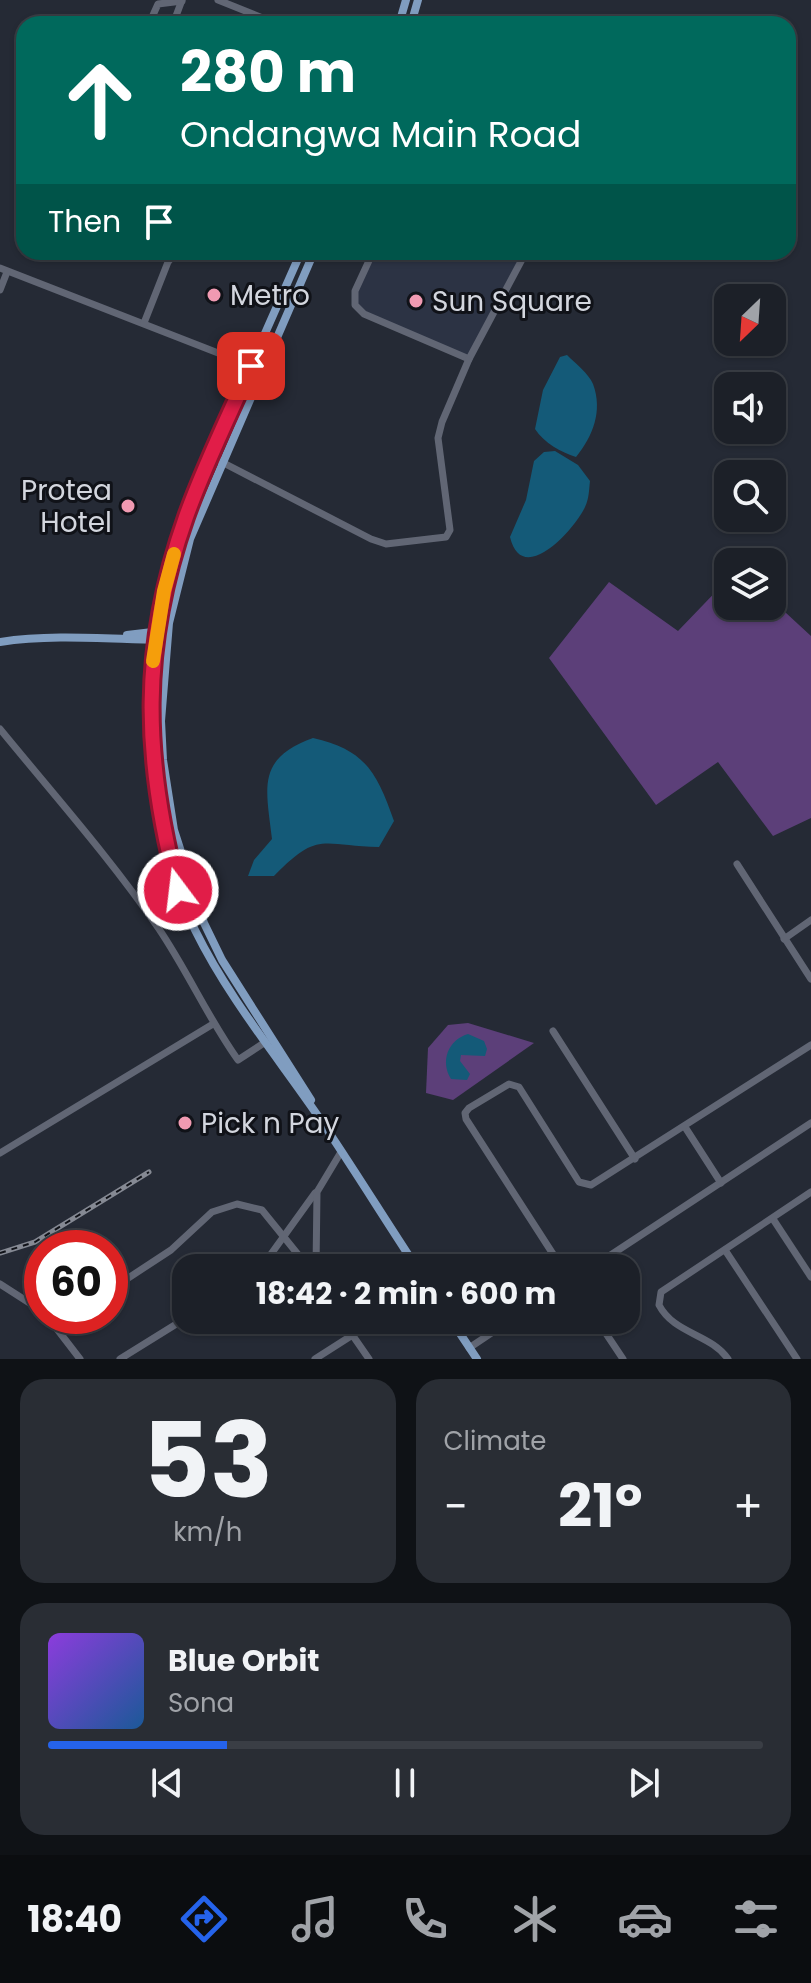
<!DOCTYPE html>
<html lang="en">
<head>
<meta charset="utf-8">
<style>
  body { margin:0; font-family:Poppins,sans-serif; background:#292d34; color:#f1f3f6; height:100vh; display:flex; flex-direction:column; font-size:30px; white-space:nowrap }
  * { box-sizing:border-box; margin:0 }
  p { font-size:26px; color:#a0a3a8 }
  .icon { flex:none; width:44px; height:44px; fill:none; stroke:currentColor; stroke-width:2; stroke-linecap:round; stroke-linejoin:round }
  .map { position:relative; height:1359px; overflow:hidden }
  .panel { display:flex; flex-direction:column; gap:20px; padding:20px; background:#0f1216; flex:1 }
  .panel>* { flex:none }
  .hud { position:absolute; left:16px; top:16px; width:780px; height:244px; border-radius:24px; box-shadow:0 2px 6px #0004,0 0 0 2px #3a3e45; background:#00695c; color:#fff; overflow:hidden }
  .needle { width:52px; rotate:205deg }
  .buttons { position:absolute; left:714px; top:284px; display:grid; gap:16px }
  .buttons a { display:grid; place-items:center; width:72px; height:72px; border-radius:16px; background:#1c2028; box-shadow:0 2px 6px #0004,0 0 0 2px #3a3e45; font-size:40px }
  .speed { position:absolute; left:24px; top:1230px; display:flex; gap:16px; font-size:40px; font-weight:700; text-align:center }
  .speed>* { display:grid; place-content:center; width:104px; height:104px; border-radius:50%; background:#1c2028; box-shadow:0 2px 6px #0004,0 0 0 2px #3a3e45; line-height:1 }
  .speed .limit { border:12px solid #d22; background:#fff; color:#111 }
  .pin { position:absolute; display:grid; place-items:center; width:68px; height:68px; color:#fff; margin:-34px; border-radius:16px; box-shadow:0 4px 12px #0006 }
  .me { position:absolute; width:88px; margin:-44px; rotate:345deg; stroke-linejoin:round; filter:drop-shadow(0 0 6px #0008) }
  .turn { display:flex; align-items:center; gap:28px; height:168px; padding:0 32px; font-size:36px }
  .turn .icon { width:104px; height:104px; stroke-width:2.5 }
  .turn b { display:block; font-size:56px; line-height:68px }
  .then { display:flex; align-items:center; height:76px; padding:0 32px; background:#0003; gap:16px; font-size:30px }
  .big { font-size:60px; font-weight:700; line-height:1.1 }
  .panel .card { flex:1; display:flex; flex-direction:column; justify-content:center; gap:12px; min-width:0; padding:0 28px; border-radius:24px; background:#292d34 }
  .panel .dial { align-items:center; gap:0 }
  .dial b { font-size:104px; line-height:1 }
  .song { display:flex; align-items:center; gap:24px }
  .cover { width:96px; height:96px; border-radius:12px; background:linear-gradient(135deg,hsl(270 70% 55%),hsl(210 70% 35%)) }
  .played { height:8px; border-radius:4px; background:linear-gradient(90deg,#2563eb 25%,#3a3e45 25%) }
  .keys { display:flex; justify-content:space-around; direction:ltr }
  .heat { display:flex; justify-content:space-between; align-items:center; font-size:44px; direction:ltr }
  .panel .tiles { flex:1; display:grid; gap:20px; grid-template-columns:1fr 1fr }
  .card:last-child { grid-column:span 2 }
  .trip { position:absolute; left:172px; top:1254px; width:468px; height:80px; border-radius:24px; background:#1c2028; box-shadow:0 2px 6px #0004,0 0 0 2px #3a3e45; font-weight:700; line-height:80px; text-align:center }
  .dock { display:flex; height:128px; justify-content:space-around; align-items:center; background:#0b0d10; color:#a0a3a8 }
  .dock .icon { width:56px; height:56px }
  .dock .active { color:#2563eb }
  .dock b { font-size:36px; color:#f1f3f6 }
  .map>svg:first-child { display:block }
  .built { fill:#2c3344 }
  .green { fill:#5c3f79 }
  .water { fill:#145a78 }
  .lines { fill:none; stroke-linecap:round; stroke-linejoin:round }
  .minor { stroke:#616674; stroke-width:7 }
  .major { stroke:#809dc0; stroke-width:8 }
  .rail-casing { stroke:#858993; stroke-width:5 }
  .rail { stroke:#101218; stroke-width:2; stroke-dasharray:6; stroke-linecap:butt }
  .route-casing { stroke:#92132f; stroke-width:20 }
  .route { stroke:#e11d48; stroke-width:14 }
  .slow { stroke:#f59e0b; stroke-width:14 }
  .poi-dot { fill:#f19ab2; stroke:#101218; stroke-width:3 }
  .labels { text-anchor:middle; stroke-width:6; stroke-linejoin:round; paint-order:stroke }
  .poi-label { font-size:28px; fill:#d3d6de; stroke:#101218; text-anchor:start }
</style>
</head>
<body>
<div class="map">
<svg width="811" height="1359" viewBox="0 0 811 1359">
  <rect width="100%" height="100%" fill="#252a35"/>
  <path class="built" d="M 373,252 L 526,252 L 469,359 L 364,314 L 355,305 L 355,291 Z"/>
  <g class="green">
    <path d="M 728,579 L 728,606 L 772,606 L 772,600 L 811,636 L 811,818 L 773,836 L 718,762 L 656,805 L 549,658 L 609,582 L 678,631 Z"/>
    <path d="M 468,1023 L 534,1043 L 453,1100 L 426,1093 L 428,1048 L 448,1025 Z"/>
  </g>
  <g class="water">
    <path d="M 567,355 C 575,363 589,374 593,384 C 603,411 593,436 576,457 C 561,452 544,443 535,429 L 543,390 L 560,357 Z"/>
    <path d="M 555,451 L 578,465 L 590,481 C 589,490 589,499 585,507 C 575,529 522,588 510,537 L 526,500 L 534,461 L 544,452 Z"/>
    <path d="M 313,738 C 366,750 377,773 394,821 L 379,847 C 321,846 319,830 274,876 L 248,876 L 254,860 L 272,839 C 266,787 256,759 313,738 Z"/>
    <path d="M 468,1034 L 484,1041 L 487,1049 L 485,1056 L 461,1055 L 460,1061 L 470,1074 L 467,1080 L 451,1079 C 440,1061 448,1040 468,1034 Z"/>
  </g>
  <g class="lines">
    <g class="minor">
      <path d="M 218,0 L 270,21 L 270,24"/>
      <path d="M 149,24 L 158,4 L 182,1"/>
      <path d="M 173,24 L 182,0"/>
      <path d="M 373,252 L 355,291 L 355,305 L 364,314 L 469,359"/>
      <path d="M 0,268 L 262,370"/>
      <path d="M 0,290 L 7,272"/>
      <path d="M 144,323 L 168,262 L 176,252"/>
      <path d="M 212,457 L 371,539 L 386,544 L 446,537 L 450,530 L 438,438 L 442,422 L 469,359 L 526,252"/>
      <path d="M 0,729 C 54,795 111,859 159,929 C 188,972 208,1018 238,1060 L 267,1041"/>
      <path d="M 737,864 L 811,979"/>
      <path d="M 784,939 L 811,920"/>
      <path d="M 553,1031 L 635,1159"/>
      <path d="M 685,1127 L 721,1183"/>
      <path d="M 0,1153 L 213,1024"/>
      <path d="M 773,1219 L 811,1277"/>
      <path d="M 725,1250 L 797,1359"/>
      <path d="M 261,1268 L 315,1193"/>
      <path d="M 316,1268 L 317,1192 L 341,1152"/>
      <path d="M 562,1268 L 466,1119 L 465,1113 L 469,1108 L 509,1084 L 519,1087 L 579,1182 L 591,1185 L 811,1045"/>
      <path d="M 591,1268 L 811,1123"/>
      <path d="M 0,1284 L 42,1311"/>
      <path d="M 110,1290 L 171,1250 L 212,1212 L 237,1204 L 262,1210 L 309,1268"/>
      <path d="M 47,1316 L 80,1359"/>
      <path d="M 342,1320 L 369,1359"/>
      <path d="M 597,1320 L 623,1359"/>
      <path d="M 469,1348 L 511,1320"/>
      <path d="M 120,1359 L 186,1318"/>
      <path d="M 315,1359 L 376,1320"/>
      <path d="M 728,1359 C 711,1334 674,1334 659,1305 L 661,1292 L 811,1192"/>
    </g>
    <g class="major">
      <path d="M 399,24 L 406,0"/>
      <path d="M 411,24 L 418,0"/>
      <path d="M 301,252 C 274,313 247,373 221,435 C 210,461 198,486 188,512 C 150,607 141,715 160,815 C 168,854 177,894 195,930 C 228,997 276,1055 318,1116 C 352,1166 384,1218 417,1268"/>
      <path d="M 127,635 L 161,631"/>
      <path d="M 0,642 C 52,634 106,639 159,640"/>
      <path d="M 311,1100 L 222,960 L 204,923 L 174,830 L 163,760 L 161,721 L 169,623 L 190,539 L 314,252"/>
      <path d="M 451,1320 L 477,1359"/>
    </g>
    <defs>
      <path id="rail" d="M 0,1253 L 35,1242 L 149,1172"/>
    </defs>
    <use href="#rail" class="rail-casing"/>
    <use href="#rail" class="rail"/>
  </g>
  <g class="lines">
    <defs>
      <path id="route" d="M 178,890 C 143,758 140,647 186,517 C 204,466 229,416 251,366"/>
    </defs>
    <use href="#route" class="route-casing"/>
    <use href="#route" class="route"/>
    <path class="slow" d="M 153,661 L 164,591 L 174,554"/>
  </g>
  <g class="poi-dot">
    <circle cx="214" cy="295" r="8"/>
    <circle cx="416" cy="301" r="8"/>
    <circle cx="128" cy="506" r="8"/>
    <circle cx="185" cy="1123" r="8"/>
  </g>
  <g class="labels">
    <g class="poi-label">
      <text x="230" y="305">Metro</text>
      <text x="432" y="311">Sun Square</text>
      <text x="112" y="500" text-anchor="end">Protea<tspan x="112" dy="32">Hotel</tspan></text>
      <text x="201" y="1133">Pick n Pay</text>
    </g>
  </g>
</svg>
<div class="buttons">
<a><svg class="needle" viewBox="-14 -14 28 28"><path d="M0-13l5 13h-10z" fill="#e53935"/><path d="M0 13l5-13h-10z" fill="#a0a3a8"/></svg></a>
<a><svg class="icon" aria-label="sound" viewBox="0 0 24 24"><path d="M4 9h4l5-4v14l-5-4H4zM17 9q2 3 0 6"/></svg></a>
<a><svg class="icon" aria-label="search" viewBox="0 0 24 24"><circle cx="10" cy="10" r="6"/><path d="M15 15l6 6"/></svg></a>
<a><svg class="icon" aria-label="layers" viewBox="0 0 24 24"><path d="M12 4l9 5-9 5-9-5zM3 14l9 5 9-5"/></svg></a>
</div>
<div class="speed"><div class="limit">60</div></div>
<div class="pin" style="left:251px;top:366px;background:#d93025"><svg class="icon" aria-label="arrive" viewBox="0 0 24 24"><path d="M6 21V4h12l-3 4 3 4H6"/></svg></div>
<svg class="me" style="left:178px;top:890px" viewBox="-20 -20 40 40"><circle r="17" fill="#e11d48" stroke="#fff" stroke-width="3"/><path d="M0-11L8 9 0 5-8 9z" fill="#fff"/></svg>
<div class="trip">18:42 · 2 min · 600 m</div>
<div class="hud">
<div class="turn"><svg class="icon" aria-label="ahead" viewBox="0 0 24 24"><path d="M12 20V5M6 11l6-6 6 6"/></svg><div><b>280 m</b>Ondangwa Main Road</div></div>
<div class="then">Then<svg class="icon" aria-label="arrive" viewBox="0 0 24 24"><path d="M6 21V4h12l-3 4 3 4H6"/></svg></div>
</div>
</div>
<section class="panel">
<div class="tiles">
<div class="card dial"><b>53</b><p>km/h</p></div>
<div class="card"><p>Climate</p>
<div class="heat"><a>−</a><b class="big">21°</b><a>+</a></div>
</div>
<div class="card">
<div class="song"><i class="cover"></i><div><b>Blue Orbit</b><p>Sona</p></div></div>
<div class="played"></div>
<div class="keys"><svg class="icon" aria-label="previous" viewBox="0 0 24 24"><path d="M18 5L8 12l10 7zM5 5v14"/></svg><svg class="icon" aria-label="pause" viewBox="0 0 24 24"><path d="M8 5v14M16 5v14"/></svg><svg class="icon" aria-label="next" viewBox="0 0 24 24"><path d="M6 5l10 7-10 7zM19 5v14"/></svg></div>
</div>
</div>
</section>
<nav class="dock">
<b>18:40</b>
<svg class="icon active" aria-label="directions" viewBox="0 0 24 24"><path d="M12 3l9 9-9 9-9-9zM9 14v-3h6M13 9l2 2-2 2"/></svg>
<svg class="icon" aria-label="music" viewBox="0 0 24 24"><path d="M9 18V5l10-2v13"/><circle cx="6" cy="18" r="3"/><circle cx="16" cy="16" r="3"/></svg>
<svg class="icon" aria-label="phone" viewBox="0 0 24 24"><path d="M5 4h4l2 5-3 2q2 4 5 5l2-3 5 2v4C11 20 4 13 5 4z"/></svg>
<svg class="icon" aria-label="climate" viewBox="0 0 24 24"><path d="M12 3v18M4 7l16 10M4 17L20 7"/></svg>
<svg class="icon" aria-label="car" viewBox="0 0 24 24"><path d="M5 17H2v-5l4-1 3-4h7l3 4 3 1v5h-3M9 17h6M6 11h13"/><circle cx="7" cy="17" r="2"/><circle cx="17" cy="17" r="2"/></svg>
<svg class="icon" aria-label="filters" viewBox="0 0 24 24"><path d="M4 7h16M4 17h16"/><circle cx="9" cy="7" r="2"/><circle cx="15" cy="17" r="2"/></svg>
</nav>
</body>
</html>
